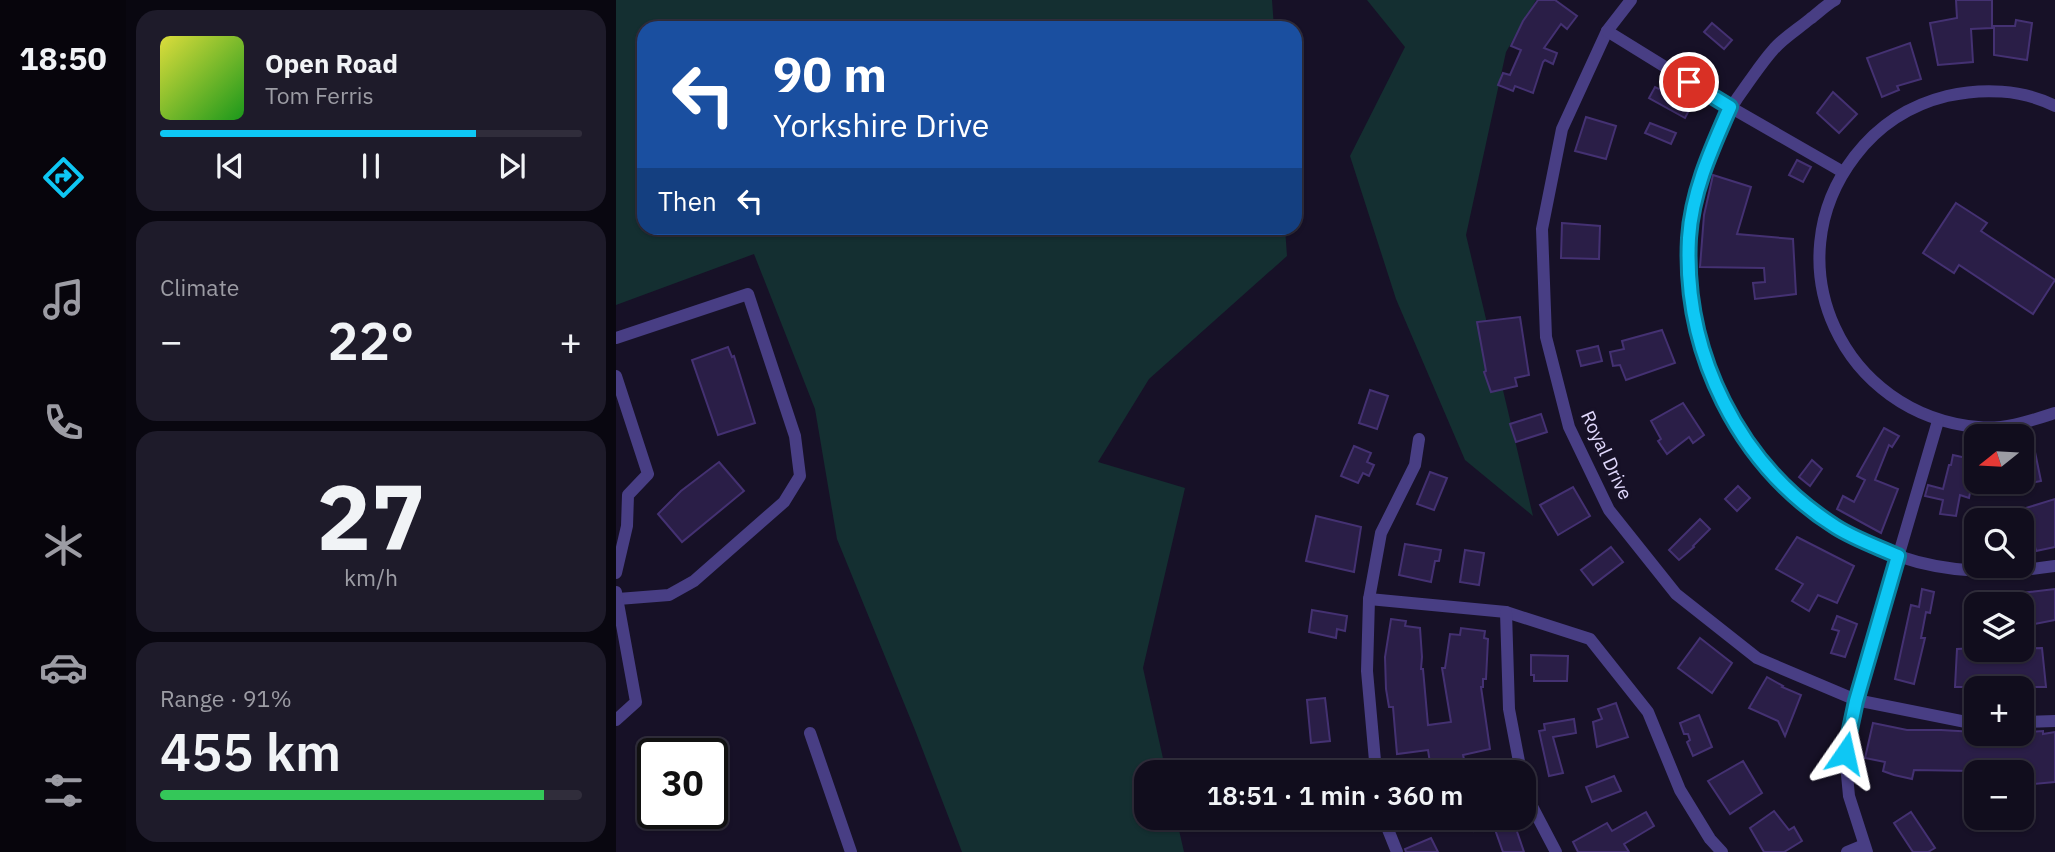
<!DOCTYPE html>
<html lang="en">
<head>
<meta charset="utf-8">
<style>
  body { margin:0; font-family:"IBM Plex Sans",sans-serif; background:#1e1b2a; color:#f1f3f6; height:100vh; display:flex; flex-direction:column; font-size:26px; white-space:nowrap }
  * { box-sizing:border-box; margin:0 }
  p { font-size:23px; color:#9c9ca4 }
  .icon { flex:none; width:38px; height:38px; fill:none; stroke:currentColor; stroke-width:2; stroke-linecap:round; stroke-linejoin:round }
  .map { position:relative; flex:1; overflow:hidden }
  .details { display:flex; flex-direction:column; gap:10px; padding:10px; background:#090710; width:490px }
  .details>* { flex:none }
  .guide { position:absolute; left:21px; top:21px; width:665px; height:214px; border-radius:21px; box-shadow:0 2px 5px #0004,0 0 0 2px #302d3b; background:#1a4fa0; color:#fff; overflow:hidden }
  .needle { width:46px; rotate:252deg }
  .tools { position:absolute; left:1348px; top:424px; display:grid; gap:14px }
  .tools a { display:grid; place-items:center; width:70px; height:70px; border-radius:14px; background:#110d1d; box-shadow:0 2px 5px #0004,0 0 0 2px #302d3b; font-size:35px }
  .speed { position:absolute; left:21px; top:738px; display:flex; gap:14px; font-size:35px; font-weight:700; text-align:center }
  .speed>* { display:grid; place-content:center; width:91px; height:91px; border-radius:50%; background:#110d1d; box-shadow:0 2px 5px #0004,0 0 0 2px #302d3b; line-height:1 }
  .speed .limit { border:4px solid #111; border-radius:10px; background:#fff; color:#111 }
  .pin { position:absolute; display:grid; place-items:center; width:60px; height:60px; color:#fff; margin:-30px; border:4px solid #fff; border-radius:50%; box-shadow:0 2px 7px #0007 }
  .me { position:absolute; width:77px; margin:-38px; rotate:11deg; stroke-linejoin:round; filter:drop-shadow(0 0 5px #0008) }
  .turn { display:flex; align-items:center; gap:24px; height:147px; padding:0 21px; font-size:32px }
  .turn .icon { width:91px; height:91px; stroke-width:2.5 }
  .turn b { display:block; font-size:49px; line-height:60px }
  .then { display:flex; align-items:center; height:66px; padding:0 21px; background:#0003; gap:14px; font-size:26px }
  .big { font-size:52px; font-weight:600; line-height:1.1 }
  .details .tile { flex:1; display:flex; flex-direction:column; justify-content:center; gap:10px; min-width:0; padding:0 24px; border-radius:21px; background:#1e1b2a }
  .details .dial { align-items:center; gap:0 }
  .dial b { font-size:91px; line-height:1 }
  .song { display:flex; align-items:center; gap:21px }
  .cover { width:84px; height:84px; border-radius:10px; background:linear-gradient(135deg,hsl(60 70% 55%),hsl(120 70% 35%)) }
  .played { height:7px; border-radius:4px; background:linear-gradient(90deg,#0ec7f4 75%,#302d3b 75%) }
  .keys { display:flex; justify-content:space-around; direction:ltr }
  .heat { display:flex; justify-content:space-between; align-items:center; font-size:38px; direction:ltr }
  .charge { height:10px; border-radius:5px; background:linear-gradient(90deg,#34c759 91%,#302d3b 0) }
  .trip { position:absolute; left:518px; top:760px; width:402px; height:70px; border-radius:21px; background:#110d1d; box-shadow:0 2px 5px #0004,0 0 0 2px #302d3b; font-weight:600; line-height:70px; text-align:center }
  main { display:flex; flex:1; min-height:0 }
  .tabs { display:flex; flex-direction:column; width:126px; justify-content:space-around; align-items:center; background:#07050c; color:#9c9ca4 }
  .tabs .icon { width:49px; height:49px }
  .tabs .current { color:#0ec7f4 }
  .tabs b { font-size:32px; color:#f1f3f6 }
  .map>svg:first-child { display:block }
  .green { fill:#142f31 }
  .building { fill:#2a1e47; stroke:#443172; stroke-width:2 }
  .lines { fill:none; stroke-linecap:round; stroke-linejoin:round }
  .street { stroke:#483e84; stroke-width:12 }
  .route-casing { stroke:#09819f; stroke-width:18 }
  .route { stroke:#0ec7f4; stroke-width:12 }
  .labels { text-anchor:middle; stroke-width:7; stroke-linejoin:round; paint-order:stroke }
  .street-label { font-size:19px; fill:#e1d9fd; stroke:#171127 }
</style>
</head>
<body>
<main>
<nav class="tabs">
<b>18:50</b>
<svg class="icon current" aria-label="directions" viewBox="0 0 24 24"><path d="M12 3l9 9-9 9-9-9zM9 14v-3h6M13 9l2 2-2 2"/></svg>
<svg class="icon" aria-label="music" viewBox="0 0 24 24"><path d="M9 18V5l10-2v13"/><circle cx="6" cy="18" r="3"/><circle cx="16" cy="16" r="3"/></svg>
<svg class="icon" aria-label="phone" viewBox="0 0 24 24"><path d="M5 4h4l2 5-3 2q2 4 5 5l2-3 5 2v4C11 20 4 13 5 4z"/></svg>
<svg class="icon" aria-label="climate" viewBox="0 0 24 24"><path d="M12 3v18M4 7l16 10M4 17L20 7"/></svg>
<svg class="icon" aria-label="car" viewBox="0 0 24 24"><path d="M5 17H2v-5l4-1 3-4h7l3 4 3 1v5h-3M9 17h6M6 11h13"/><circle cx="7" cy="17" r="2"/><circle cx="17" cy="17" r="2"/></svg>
<svg class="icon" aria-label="filters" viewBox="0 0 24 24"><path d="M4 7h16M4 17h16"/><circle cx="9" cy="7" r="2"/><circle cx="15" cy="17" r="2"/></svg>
</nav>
<section class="details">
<div class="tile">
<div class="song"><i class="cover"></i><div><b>Open Road</b><p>Tom Ferris</p></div></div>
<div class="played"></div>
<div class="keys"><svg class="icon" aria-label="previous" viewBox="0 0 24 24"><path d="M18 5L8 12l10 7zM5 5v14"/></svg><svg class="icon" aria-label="pause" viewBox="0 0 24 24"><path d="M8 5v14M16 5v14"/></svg><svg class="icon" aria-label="next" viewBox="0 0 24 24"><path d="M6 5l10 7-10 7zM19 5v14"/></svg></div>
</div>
<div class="tile"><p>Climate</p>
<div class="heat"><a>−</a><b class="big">22°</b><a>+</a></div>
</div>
<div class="tile dial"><b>27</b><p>km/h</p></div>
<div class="tile"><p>Range · 91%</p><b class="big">455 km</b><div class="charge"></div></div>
</section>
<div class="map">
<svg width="1439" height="852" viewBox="0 0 1439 852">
  <rect width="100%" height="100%" fill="#171127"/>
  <g class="green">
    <path d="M 0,0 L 656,0 L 658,28 L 28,28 L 28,228 L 669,228 L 671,256 L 533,379 L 482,462 L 569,488 L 527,668 L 550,772 L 530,772 L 530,817 L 560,817 L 568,852 L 346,852 L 299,730 L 221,539 L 199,409 L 138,254 L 0,305 Z"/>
    <path d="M 751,0 L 920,0 L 890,52 L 850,235 L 917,516 L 849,460 L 780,299 L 734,156 L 789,47 Z"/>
  </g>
  <g class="building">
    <path d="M 922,0 L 939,0 L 961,16 L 951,29 L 945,24 L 928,48 L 941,53 L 937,64 L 929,60 L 927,62 L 917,93 L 899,86 L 897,91 L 882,85 L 887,73 L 894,75 L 905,50 L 895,46 L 907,21 Z"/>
    <path d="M 1340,0 L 1376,0 L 1376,28 L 1355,29 L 1357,62 L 1322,65 L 1314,23 L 1341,18 Z"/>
    <path d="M 1400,20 L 1416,23 L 1411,60 L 1378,55 L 1378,26 L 1399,26 Z"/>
    <path d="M 1096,23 L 1116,40 L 1108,49 L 1088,32 Z"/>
    <path d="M 1294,43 L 1305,79 L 1281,86 L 1283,90 L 1266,97 L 1251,58 Z"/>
    <path d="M 1050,86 L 1078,101 L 1069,118 L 1033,98 L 1039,87 L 1047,91 Z"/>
    <path d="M 1217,92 L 1241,114 L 1223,133 L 1201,113 Z"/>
    <path d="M 970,117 L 1000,126 L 990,159 L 959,151 Z"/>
    <path d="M 1034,123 L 1060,133 L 1055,144 L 1029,133 Z"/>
    <path d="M 1181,160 L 1195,167 L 1187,182 L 1173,175 Z"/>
    <path d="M 1097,175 L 1135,187 L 1121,234 L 1177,239 L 1180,294 L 1139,299 L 1137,283 L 1149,282 L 1148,268 L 1084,267 L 1088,215 Z"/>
    <path d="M 1340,203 L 1371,223 L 1365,231 L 1439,280 L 1417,314 L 1343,265 L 1338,273 L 1307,253 Z"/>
    <path d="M 946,223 L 984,226 L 983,259 L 945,258 Z"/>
    <path d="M 904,317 L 913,375 L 899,378 L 901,386 L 875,392 L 868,372 L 870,371 L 861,322 Z"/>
    <path d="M 1046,330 L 1059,363 L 1010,380 L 1004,365 L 997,366 L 994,352 L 1008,349 L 1006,341 Z"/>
    <path d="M 982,346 L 986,361 L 965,366 L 961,351 Z"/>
    <path d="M 112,347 L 116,357 L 118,356 L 139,423 L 102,435 L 76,360 Z"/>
    <path d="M 754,390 L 772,396 L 761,429 L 743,423 Z"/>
    <path d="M 1067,403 L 1088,435 L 1077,443 L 1073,437 L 1051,454 L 1042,441 L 1045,439 L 1035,421 Z"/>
    <path d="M 925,414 L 931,432 L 900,442 L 894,424 Z"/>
    <path d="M 1268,428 L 1283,436 L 1276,447 L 1273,445 L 1259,480 L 1282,489 L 1265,533 L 1221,509 L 1227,496 L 1238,502 L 1249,480 L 1241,476 Z"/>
    <path d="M 738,446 L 755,453 L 751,462 L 758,465 L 753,476 L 747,473 L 742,483 L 725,476 Z"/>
    <path d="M 1419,452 L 1425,481 L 1409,484 L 1405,455 Z"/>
    <path d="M 1337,455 L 1355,459 L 1353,470 L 1358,472 L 1353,498 L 1344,495 L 1340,516 L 1324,514 L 1327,500 L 1309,496 L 1312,485 L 1327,489 L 1333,465 L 1335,465 Z"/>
    <path d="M 1196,460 L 1206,469 L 1194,486 L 1183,477 Z"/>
    <path d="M 103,462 L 128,491 L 66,542 L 42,514 L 65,491 Z"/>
    <path d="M 814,472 L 831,478 L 818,510 L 801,504 Z"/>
    <path d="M 1122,486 L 1134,498 L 1121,511 L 1109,499 Z"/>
    <path d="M 957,487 L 974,516 L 942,535 L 924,505 Z"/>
    <path d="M 1439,499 L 1439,547 L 1420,551 L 1410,508 Z"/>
    <path d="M 700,516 L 745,527 L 738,572 L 690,561 Z"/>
    <path d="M 1084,519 L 1094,529 L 1077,546 L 1078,547 L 1063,560 L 1053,550 Z"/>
    <path d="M 1181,537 L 1238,566 L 1221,603 L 1202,595 L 1193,611 L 1176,601 L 1187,584 L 1160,569 Z"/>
    <path d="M 789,544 L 825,550 L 823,561 L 819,561 L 815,582 L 783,575 Z"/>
    <path d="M 995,547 L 1007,562 L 977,585 L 965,570 Z"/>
    <path d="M 849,550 L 868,553 L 863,585 L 844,582 Z"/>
    <path d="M 1306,589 L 1318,592 L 1314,613 L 1310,612 L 1305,638 L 1309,638 L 1298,684 L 1279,679 L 1295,605 L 1303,607 Z"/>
    <path d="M 1439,589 L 1439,620 L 1409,626 L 1405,593 Z"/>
    <path d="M 696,610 L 731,616 L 729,631 L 721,629 L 720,638 L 693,632 Z"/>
    <path d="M 1221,616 L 1241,624 L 1229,657 L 1215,653 L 1223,631 L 1216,629 Z"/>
    <path d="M 775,619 L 790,621 L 789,626 L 804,628 L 806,657 L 805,669 L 807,669 L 812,725 L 835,722 L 826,668 L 829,668 L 834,634 L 844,635 L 845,628 L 869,631 L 868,638 L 872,639 L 870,679 L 867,679 L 867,687 L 865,687 L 874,749 L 847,755 L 849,763 L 815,769 L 812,750 L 781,754 L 777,707 L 773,707 L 770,689 L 769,657 Z"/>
    <path d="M 1084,638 L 1116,663 L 1096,693 L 1062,668 Z"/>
    <path d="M 1360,648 L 1363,649 L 1363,652 L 1393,653 L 1393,649 L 1426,648 L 1430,687 L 1339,687 L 1341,649 Z"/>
    <path d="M 915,655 L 952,656 L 951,681 L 918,681 L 918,675 L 915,675 Z"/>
    <path d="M 1151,677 L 1167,686 L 1166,687 L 1185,695 L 1169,736 L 1162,721 L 1133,708 Z"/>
    <path d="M 709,698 L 714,741 L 695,743 L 691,700 Z"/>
    <path d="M 1000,703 L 1012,737 L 981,747 L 977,722 L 986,719 L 982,709 Z"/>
    <path d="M 1083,715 L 1096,747 L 1077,756 L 1071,742 L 1074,740 L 1072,734 L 1068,734 L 1064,723 Z"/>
    <path d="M 958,719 L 960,733 L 937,737 L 947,773 L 933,776 L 923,731 L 929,730 L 928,724 Z"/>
    <path d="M 1257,723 L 1291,730 L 1325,730 L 1375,733 L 1375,735 L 1427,731 L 1427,734 L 1439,732 L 1439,782 L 1418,784 L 1417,772 L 1298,770 L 1296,779 L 1278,775 L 1267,771 L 1269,762 L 1249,758 Z"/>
    <path d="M 1127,761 L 1146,793 L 1114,814 L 1092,781 Z"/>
    <path d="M 998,776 L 1005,791 L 976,802 L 970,787 Z"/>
    <path d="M 1158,811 L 1173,830 L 1178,827 L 1186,841 L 1168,852 L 1148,852 L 1134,828 Z"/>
    <path d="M 1030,812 L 1038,826 L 1008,844 L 1013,852 L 962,852 L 957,842 L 991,823 L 996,831 Z"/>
    <path d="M 1295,812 L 1319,848 L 1312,852 L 1297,852 L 1278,823 Z"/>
    <path d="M 853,817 L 896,817 L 908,852 L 887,852 L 877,824 L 858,831 Z"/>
    <path d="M 815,838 L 822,852 L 790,852 L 789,849 Z"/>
  </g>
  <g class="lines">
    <g class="street">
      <path d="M 1015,0 L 991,31 L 946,129 L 926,229 L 930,337 L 953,427 L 993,510 L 1060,594 L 1141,658 L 1240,700 L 1360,724"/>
      <path d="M 1219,0 C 1210,5 1202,13 1194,19 C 1182,29 1167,38 1157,50 C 1148,60 1140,72 1132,83 C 1008,248 1090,490 1282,556 C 1334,574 1386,574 1439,566"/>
      <path d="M 991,31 L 1114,107 L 1227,172"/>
      <path d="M 1439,106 C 1406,89 1366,88 1331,96 C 1294,105 1262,126 1239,156 C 1156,264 1227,415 1362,427 C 1388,430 1414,421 1439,413"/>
      <path d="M 0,338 L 132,294 L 179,436 L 184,476 L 168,502 L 78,581 L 53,595 L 2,599"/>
      <path d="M 0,376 L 32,474 L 12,495 L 11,526 L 0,573"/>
      <path d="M 753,599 L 890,612 L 974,639 L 1032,712 L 1064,790 L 1094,839 L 1106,852"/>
      <path d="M 890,612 L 893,709 L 905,772"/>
      <path d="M 0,720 L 20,702 L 0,592"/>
      <path d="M 1405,722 L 1439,721"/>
      <path d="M 194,733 L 235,852"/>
      <path d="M 760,772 L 751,671 L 753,599 L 765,533 L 799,465 L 803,439"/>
      <path d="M 908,791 L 940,852"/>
      <path d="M 767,817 L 781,852"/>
      <path d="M 1231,852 L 1248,845"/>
      <path d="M 1251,852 L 1233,796 L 1229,753 L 1240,700 L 1322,421"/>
    </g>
  </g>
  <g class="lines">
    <defs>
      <path id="route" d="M 1073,82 L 1114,107 C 1096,148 1076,191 1073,238 C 1067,352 1122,465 1220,527 C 1239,539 1262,547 1282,556 L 1240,701 L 1229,753"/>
    </defs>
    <use href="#route" class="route-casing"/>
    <use href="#route" class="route"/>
  </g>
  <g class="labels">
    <g class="street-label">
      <text transform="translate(991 455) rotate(65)" y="7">Royal Drive</text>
    </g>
  </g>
</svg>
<div class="tools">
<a><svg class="needle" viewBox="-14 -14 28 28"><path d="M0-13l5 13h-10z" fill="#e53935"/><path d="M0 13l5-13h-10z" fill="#9c9ca4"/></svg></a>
<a><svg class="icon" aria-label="search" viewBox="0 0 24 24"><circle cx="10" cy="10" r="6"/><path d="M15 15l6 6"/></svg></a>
<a><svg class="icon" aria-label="layers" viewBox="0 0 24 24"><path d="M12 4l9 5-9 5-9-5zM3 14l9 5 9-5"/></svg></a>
<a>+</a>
<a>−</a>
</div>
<div class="speed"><div class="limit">30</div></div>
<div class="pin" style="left:1073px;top:82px;background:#d93025"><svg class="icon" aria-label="arrive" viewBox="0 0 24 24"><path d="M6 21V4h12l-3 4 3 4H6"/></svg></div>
<svg class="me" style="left:1229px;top:753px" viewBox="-20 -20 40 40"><path d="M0-17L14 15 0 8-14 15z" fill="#0ec7f4" stroke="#fff" stroke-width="4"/></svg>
<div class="trip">18:51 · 1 min · 360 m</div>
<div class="guide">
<div class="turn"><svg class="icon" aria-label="left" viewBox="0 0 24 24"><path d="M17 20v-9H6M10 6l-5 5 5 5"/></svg><div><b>90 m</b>Yorkshire Drive</div></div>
<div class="then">Then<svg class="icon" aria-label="left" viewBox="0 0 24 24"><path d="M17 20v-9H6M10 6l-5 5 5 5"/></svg></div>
</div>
</div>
</main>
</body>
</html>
